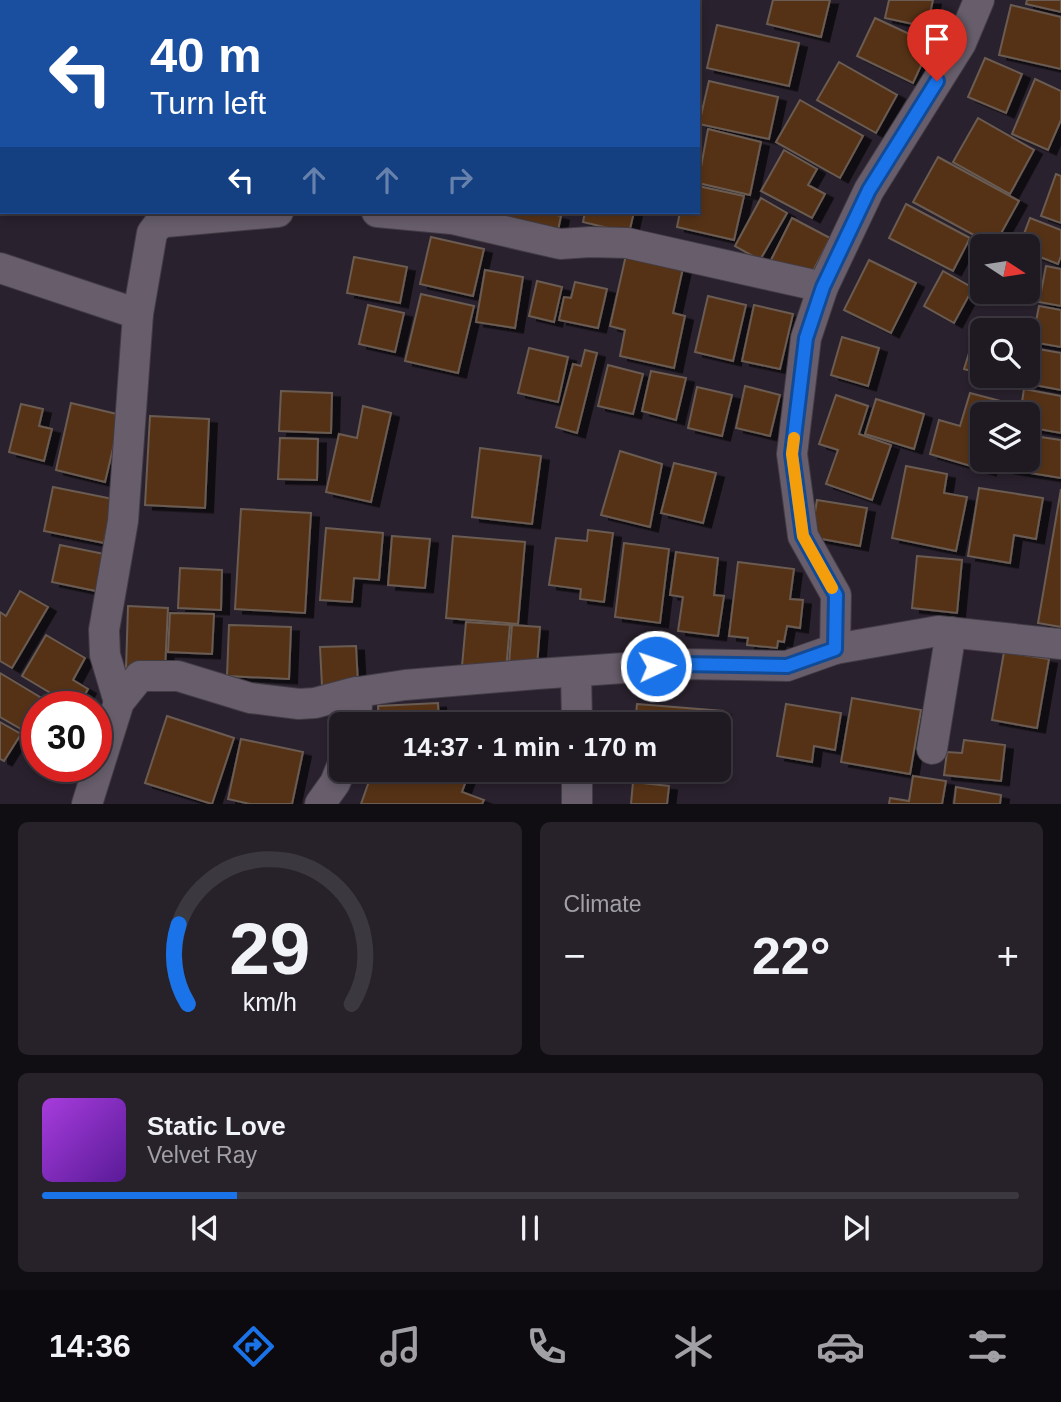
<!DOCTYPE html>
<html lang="en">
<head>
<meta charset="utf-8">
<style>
  body { margin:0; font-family:Helvetica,sans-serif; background:#27222a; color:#f1f3f6; height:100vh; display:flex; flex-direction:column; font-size:26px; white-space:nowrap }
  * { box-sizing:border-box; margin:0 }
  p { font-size:23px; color:#a1a0a5 }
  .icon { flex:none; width:38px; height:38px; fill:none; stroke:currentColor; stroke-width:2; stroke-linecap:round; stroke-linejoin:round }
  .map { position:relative; height:804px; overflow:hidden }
  .drawer { display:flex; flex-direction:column; gap:18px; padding:18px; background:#110e13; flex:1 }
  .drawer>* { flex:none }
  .top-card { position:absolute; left:0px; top:0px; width:700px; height:214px; box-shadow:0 4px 10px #0003,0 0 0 2px #3c3840; background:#1a4fa0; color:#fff; overflow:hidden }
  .needle { width:46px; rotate:102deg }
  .buttons { position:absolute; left:970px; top:234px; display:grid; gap:14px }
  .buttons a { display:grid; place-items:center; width:70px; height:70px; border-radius:10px; background:#1f1922; box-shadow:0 4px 10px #0003,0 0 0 2px #3c3840; font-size:35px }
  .speed { position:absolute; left:21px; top:691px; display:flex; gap:14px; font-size:35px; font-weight:700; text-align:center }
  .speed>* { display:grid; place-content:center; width:91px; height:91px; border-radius:50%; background:#1f1922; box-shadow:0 4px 10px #0003,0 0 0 2px #3c3840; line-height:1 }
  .speed .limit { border:10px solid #d22; background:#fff; color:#111 }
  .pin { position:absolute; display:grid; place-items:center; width:60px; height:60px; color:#fff; margin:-72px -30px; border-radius:50% 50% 50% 0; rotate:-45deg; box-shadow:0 0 7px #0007 }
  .pin .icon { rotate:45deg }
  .me { position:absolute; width:77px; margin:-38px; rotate:87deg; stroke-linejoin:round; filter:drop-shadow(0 0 5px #0008) }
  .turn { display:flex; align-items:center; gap:24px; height:147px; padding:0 35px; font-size:32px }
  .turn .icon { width:91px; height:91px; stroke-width:2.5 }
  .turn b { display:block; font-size:49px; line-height:60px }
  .lanes { display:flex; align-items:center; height:66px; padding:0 35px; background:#0003; justify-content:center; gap:35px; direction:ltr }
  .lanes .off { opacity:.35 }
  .big { font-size:52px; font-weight:800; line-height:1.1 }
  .drawer .tile { flex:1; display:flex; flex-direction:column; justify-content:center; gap:10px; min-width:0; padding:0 24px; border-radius:10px; background:#27222a }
  .drawer .dial { align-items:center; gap:0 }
  .dial svg { height:182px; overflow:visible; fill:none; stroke:#3c3840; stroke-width:7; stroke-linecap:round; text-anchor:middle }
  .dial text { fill:#f1f3f6; stroke:none }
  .song { display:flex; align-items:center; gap:21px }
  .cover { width:84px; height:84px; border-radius:10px; background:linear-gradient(135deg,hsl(280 70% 55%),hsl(270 70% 35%)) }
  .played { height:7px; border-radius:4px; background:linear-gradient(90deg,#1a73e8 20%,#3c3840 20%) }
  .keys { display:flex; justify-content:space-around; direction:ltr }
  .heat { display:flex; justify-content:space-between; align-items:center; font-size:38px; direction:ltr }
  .drawer .tiles { flex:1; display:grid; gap:18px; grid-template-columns:1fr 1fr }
  .tile:last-child { grid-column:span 2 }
  .trip { position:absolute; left:329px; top:712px; width:402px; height:70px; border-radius:10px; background:#1f1922; box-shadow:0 4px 10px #0003,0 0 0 2px #3c3840; font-weight:800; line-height:70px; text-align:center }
  .dock { display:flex; height:112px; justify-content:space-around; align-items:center; background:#0c0a0e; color:#a1a0a5 }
  .dock .icon { width:49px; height:49px }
  .dock .current { color:#1a73e8 }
  .dock b { font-size:32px; color:#f1f3f6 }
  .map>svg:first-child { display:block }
  .building { fill:#553217; stroke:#6a5c52; stroke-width:2; filter:url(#shadow) }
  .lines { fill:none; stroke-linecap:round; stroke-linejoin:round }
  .street-casing { stroke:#423c45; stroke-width:32 }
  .street { stroke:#675d6b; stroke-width:30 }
  .route-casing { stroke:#114b97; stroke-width:18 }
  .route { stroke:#1a73e8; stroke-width:12 }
  .slow { stroke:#f59e0b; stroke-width:12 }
</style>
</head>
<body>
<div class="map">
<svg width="1061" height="804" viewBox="0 0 1061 804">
  <defs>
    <filter id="shadow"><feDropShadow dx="8" dy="4.5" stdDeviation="0" flood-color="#0009"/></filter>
  </defs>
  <rect width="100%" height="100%" fill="#29212d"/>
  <g class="building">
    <path d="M 316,0 L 400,0 L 400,2 Z"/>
    <path d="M 524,0 L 610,0 L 523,2 Z"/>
    <path d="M 773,0 L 830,0 L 821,37 L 767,24 Z"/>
    <path d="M 889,0 L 933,0 L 927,27 L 885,18 Z"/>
    <path d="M 1027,0 L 1061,0 L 1061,12 L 1026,4 Z"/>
    <path d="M 1011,5 L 1061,17 L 1061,69 L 999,55 Z"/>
    <path d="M 875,18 L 931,44 L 913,83 L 857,56 Z"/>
    <path d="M 717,25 L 799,43 L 789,86 L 707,68 Z"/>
    <path d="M 985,58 L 1022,74 L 1006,113 L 968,97 Z"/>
    <path d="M 839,62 L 897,95 L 876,133 L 817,100 Z"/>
    <path d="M 1035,79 L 1061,91 L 1061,120 L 1048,150 L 1012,134 Z"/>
    <path d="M 709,81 L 778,97 L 769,139 L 699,124 Z"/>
    <path d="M 800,100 L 863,136 L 840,178 L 776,142 Z"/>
    <path d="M 978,118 L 1034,150 L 1010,194 L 953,162 Z"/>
    <path d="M 708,129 L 761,142 L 750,195 L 698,183 Z"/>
    <path d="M 784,150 L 817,169 L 808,185 L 825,194 L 812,218 L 761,191 Z"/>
    <path d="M 938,157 L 1019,201 L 994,246 L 913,202 Z"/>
    <path d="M 1056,174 L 1061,176 L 1061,223 L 1041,216 Z"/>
    <path d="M 698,186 L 744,196 L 734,240 L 677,227 L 680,212 L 698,212 Z"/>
    <path d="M 761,198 L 787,213 L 760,260 L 735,246 Z"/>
    <path d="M 906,204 L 970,238 L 953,271 L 889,238 Z"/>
    <path d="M 506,212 L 545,212 L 561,216 L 557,235 L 504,224 Z"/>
    <path d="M 585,212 L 634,212 L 629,233 L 583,222 Z"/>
    <path d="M 792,218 L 830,238 L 809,279 L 771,260 Z"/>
    <path d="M 1030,218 L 1061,230 L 1061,256 L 1058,264 L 1027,252 L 1027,247 L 1019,247 Z"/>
    <path d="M 431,237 L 484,249 L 473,296 L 420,284 Z"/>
    <path d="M 626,255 L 683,268 L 673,313 L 685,316 L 674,368 L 620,356 L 625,330 L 610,326 Z"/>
    <path d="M 354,257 L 407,267 L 400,303 L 347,293 Z"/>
    <path d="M 869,260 L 916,283 L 891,333 L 844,310 Z"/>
    <path d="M 1046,266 L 1061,269 L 1061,306 L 1039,302 Z"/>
    <path d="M 485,270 L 523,277 L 515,328 L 476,322 Z"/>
    <path d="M 943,271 L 973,288 L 954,323 L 924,306 Z"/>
    <path d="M 537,281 L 562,287 L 554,322 L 529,316 Z"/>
    <path d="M 575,282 L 607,289 L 598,328 L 559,320 L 564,297 L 571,298 Z"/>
    <path d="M 421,294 L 474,306 L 458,373 L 405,361 Z"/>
    <path d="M 708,296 L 746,305 L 733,361 L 695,352 Z"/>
    <path d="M 368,305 L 404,313 L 395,352 L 359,344 Z"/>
    <path d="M 754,305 L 793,314 L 780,369 L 742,361 Z"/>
    <path d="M 1039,306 L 1061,310 L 1061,347 L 1032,342 Z"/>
    <path d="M 975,334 L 982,336 L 982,374 L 964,369 Z"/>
    <path d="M 842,337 L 879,348 L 868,386 L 831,375 Z"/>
    <path d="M 1027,347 L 1061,353 L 1061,390 L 1018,382 L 1019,376 L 1027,376 Z"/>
    <path d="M 529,348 L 568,357 L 558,402 L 518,393 Z"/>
    <path d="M 585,350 L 597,353 L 577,433 L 556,427 L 573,364 L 581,366 Z"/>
    <path d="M 608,365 L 643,374 L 633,414 L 598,406 Z"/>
    <path d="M 651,371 L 686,378 L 676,420 L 642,411 Z"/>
    <path d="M 745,386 L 780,395 L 770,436 L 736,428 Z"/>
    <path d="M 697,387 L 732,395 L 722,436 L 688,428 Z"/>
    <path d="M 1024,389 L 1061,396 L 1061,433 L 1027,427 L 1027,415 L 1020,415 Z"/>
    <path d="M 281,391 L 332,393 L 331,433 L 279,431 Z"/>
    <path d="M 970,393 L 1008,403 L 1005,415 L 982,415 L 982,460 L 991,460 L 988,471 L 930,454 L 939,420 L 960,426 Z"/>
    <path d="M 836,395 L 868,406 L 859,434 L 891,445 L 872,500 L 826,484 L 838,450 L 819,444 Z"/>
    <path d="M 876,399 L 924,414 L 914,449 L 865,434 Z"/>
    <path d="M 71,403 L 121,415 L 105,482 L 56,470 Z"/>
    <path d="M 21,404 L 43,409 L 39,426 L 52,429 L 44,461 L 9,452 Z"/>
    <path d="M 363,406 L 391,413 L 371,502 L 326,492 L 339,434 L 357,438 Z"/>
    <path d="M 150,416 L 209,419 L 205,508 L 145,505 Z"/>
    <path d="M 1027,435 L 1061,440 L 1061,478 L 1006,469 L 1007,460 L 1027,460 Z"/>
    <path d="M 280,438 L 318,439 L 317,480 L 278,479 Z"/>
    <path d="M 480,448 L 541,456 L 532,524 L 472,517 Z"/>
    <path d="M 620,451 L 662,464 L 650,527 L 601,515 Z"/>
    <path d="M 674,463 L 716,473 L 703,523 L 661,513 Z"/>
    <path d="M 906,466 L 947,474 L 944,493 L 967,497 L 956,551 L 892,538 Z"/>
    <path d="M 53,487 L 113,499 L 104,543 L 44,531 Z"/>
    <path d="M 979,488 L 1043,498 L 1036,539 L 1014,535 L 1010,563 L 968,556 Z"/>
    <path d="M 1061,489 L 1061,627 L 1038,623 Z"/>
    <path d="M 817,500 L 867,508 L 860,546 L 811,537 Z"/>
    <path d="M 241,509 L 311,513 L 305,613 L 235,609 Z"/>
    <path d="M 326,528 L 383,533 L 379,580 L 354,578 L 352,602 L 320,600 Z"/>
    <path d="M 588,530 L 613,533 L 604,602 L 580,599 L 581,589 L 549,585 L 556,538 L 587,541 Z"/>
    <path d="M 392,536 L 430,539 L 425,588 L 388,585 Z"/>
    <path d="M 453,536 L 525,542 L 518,624 L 446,618 Z"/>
    <path d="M 624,543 L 669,549 L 660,623 L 615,617 Z"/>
    <path d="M 60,545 L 104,554 L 96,591 L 52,582 Z"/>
    <path d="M 676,552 L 718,558 L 714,595 L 724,596 L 718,636 L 678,631 L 683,597 L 670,595 Z"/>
    <path d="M 917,556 L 962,560 L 957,613 L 912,608 Z"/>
    <path d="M 738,562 L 794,569 L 790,599 L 803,600 L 800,628 L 787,626 L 784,642 L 778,641 L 777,648 L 747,645 L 748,638 L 729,636 Z"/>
    <path d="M 180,568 L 222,570 L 221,610 L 178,608 Z"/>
    <path d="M 20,591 L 48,607 L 12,668 L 0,661 L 0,612 L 6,616 Z"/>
    <path d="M 128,606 L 168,608 L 165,670 L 126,669 Z"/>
    <path d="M 170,613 L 214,614 L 212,654 L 168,652 Z"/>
    <path d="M 466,622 L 510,625 L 506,670 L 462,666 Z"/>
    <path d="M 229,625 L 291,627 L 289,679 L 227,676 Z"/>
    <path d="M 512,625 L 540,627 L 537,666 L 509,664 Z"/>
    <path d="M 46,635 L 85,658 L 73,680 L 88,689 L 78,707 L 74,707 L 22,676 Z"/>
    <path d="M 356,646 L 358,684 L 322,686 L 320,647 Z"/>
    <path d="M 1004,652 L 1049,659 L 1037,728 L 992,720 Z"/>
    <path d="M 0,673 L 40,697 L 21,729 L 0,717 Z"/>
    <path d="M 852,698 L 921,710 L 910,774 L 841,762 Z"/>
    <path d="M 438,703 L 439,724 L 379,724 L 378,706 Z"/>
    <path d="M 637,704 L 723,711 L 719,758 L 719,724 L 635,724 Z"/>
    <path d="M 786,704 L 841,713 L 835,750 L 814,746 L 812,762 L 777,756 Z"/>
    <path d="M 167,716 L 234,738 L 212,804 L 145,783 Z"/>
    <path d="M 0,722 L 21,734 L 4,761 L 0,759 Z"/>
    <path d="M 241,739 L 303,752 L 292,804 L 250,804 L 228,799 Z"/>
    <path d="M 964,740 L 1005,745 L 1001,781 L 944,775 L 947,752 L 962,753 Z"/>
    <path d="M 373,770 L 390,772 L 391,770 L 445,770 L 467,778 L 462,792 L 484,800 L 482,804 L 361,804 Z"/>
    <path d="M 633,770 L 718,770 L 718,777 Z"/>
    <path d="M 913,776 L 946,781 L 942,804 L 889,804 L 890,798 L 909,801 Z"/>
    <path d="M 633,782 L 669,786 L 667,804 L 631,804 Z"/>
    <path d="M 956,787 L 1001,795 L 1000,804 L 954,804 Z"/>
  </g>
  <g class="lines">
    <defs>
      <g id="street">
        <path d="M 377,212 L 452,219 L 560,244 L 590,242 L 627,243 L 823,287"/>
        <path d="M 0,268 L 138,314"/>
        <path d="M 835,649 L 836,595 L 803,536 L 792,454 L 806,338 L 823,287 L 869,190 L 961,43 L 979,0"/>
        <path d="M 576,672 L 577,724"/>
        <path d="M 119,702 L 105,655 L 104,630 L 123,521 L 138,314 L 152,233 L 158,225 L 166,222 L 278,212"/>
        <path d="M 353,724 L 357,707 L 356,692"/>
        <path d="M 932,749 L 951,632"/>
        <path d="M 577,770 L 577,804"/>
        <path d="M 87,804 L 119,702 L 140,676 L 178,676 L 250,698 L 299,704 L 315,703 L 352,693 L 405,685 L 537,674 L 682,664 L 787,666 L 835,649 L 938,631 L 1061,644"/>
        <path d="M 320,804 L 335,783 L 341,768"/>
      </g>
    </defs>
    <use href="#street" class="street-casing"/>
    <use href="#street" class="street"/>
  </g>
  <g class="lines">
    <defs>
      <path id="route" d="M 656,666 L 682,664 L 787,666 L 835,649 L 836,595 L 803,536 L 792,454 L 806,338 L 823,287 L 869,190 L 937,81"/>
    </defs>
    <use href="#route" class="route-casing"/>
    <use href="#route" class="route"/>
    <path class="slow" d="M 794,438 L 792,454 L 803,536 L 832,588"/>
  </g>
</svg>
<div class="buttons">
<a><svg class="needle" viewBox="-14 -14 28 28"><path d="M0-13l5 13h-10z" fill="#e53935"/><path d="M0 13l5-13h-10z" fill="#a1a0a5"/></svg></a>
<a><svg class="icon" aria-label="search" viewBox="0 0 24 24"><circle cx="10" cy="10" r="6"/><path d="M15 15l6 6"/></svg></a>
<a><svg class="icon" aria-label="layers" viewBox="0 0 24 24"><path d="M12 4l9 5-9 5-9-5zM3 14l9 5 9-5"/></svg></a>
</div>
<div class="speed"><div class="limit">30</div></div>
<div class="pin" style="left:937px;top:81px;background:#d93025"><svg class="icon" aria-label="arrive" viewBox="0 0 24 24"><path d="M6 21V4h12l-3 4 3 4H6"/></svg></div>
<svg class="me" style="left:656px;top:666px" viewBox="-20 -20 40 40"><circle r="17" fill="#1a73e8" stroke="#fff" stroke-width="3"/><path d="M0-11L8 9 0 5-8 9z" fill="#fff"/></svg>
<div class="trip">14:37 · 1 min · 170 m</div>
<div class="top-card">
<div class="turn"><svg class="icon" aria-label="left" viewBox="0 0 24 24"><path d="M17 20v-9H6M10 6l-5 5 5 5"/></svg><div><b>40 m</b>Turn left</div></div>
<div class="lanes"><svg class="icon" aria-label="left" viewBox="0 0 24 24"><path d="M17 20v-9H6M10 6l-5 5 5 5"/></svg><svg class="icon off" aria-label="ahead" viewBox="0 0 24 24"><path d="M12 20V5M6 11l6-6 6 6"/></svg><svg class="icon off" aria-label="ahead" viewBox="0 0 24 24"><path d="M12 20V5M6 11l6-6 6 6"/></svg><svg class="icon off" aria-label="right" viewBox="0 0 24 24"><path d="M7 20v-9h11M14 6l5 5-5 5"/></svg></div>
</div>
</div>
<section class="drawer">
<div class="tiles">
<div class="tile dial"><svg viewBox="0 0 100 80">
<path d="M14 69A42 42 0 1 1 86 69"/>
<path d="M14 69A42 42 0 0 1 10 34" stroke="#1a73e8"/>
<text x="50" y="56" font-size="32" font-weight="700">29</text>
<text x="50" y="72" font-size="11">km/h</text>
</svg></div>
<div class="tile"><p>Climate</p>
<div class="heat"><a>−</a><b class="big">22°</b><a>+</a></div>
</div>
<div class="tile">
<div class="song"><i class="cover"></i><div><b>Static Love</b><p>Velvet Ray</p></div></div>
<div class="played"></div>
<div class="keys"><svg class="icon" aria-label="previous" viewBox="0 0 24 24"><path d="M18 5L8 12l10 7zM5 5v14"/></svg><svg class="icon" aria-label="pause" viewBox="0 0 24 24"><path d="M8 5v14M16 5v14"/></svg><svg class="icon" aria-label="next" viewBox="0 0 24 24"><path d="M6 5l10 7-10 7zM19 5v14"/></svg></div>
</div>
</div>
</section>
<nav class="dock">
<b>14:36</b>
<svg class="icon current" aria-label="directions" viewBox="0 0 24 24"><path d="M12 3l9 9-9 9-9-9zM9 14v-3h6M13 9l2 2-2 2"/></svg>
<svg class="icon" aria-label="music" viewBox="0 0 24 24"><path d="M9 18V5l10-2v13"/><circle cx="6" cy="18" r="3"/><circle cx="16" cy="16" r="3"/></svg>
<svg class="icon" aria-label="phone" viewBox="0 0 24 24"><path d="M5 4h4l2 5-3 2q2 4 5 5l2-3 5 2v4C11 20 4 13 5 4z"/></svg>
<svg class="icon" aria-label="climate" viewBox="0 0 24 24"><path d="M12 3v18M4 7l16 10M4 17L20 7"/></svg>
<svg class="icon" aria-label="car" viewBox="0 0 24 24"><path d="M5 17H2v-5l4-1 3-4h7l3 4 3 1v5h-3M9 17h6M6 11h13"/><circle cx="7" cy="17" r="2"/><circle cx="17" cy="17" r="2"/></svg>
<svg class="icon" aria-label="filters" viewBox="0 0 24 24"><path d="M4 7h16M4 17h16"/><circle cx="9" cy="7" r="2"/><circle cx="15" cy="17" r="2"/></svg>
</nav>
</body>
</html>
